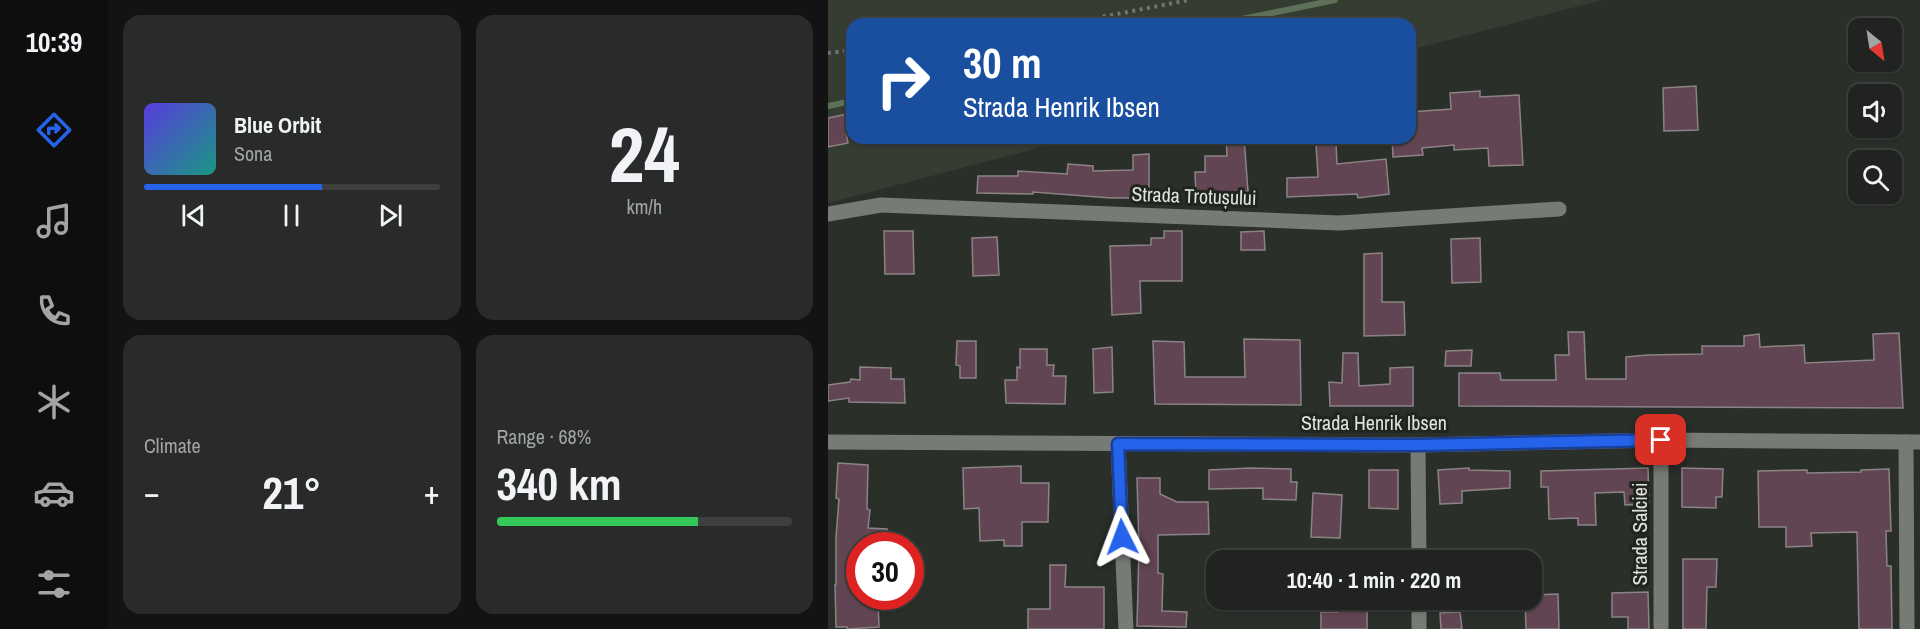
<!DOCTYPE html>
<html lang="en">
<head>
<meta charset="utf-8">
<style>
  body { margin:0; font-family:"Archivo Narrow",sans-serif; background:#282b29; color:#f1f3f6; height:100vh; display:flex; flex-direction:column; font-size:22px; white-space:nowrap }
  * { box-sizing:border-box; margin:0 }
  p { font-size:20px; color:#a2a4a5 }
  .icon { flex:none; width:33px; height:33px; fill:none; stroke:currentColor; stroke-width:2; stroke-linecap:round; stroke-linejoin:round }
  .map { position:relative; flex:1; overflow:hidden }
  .drawer { display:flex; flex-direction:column; gap:15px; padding:15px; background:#121312; width:720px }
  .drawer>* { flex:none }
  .guide { position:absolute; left:18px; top:18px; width:570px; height:126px; border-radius:18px; box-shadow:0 2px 4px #0004,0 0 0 2px #3d403e; background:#1a4fa0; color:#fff; overflow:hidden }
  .needle { width:39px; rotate:150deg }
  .buttons { position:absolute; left:1020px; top:18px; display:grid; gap:12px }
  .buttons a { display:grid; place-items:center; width:54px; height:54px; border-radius:12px; background:#202320; box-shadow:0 2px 4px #0004,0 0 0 2px #3d403e; font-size:30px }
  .speed { position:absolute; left:18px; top:532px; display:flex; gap:12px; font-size:30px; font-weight:700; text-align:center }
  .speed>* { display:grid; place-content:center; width:78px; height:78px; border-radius:50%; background:#202320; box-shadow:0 2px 4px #0004,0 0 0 2px #3d403e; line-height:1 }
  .speed .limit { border:9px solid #d22; background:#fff; color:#111 }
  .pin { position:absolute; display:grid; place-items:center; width:51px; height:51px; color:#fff; margin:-26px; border-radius:12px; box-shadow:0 3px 9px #0006 }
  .me { position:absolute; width:66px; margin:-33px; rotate:357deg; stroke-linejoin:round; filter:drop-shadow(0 0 4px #0008) }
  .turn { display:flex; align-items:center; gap:21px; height:126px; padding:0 18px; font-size:27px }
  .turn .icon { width:78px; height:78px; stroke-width:2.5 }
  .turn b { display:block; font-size:42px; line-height:51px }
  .big { font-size:45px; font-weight:800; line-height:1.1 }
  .drawer .card { flex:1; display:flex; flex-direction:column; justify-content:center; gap:9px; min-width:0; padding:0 21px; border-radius:18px; background:#282b29 }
  .drawer .dial { align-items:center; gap:0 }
  .dial b { font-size:78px; line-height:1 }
  .song { display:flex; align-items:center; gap:18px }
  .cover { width:72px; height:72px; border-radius:9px; background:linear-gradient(135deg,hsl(250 70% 55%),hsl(170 70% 35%)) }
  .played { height:6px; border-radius:3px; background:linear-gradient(90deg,#2563eb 60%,#3d403e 60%) }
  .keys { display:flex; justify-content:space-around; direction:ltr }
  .heat { display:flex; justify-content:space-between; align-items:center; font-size:33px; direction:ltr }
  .charge { height:9px; border-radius:4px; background:linear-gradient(90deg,#34c759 68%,#3d403e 0) }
  .drawer .tiles { flex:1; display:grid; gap:15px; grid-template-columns:repeat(2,1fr) }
  .trip { position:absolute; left:378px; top:550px; width:336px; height:60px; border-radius:18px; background:#202320; box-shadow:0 2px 4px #0004,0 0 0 2px #3d403e; font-weight:800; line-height:60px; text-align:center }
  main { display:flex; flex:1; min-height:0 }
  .dock { display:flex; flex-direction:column; width:108px; justify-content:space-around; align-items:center; background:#0d0e0d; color:#a2a4a5 }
  .dock .icon { width:42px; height:42px }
  .dock .current { color:#2563eb }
  .dock b { font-size:27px; color:#f1f3f6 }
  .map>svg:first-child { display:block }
  .built { fill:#353c32 }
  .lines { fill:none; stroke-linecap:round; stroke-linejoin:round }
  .stream { stroke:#5e7158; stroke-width:6 }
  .building { fill:#624552; stroke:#8b8386; stroke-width:1.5 }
  .path { stroke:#727571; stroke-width:4; stroke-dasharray:3 4.5; stroke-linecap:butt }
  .minor { stroke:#777b75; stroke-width:15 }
  .route-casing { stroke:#184099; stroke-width:15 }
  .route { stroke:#2563eb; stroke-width:10 }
  .labels { text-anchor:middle; stroke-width:6; stroke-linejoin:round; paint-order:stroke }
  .street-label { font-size:20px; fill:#e1e3e0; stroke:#212520 }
</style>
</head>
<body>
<main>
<nav class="dock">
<b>10:39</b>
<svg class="icon current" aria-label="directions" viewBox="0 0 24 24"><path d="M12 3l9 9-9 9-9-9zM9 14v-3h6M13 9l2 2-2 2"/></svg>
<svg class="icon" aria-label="music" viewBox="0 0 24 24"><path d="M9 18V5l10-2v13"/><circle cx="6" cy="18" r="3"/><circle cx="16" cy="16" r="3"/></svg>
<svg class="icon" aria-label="phone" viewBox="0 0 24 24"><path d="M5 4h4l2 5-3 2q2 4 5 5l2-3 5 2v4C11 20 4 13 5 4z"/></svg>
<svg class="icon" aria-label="climate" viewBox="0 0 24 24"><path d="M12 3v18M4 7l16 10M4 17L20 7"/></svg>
<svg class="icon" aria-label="car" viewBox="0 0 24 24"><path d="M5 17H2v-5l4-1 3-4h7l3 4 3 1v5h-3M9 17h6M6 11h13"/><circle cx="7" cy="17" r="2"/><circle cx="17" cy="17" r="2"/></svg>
<svg class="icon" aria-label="filters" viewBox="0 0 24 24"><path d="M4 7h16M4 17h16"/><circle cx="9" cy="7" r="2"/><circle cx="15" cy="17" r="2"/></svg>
</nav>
<section class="drawer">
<div class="tiles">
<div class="card">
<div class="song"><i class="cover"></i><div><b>Blue Orbit</b><p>Sona</p></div></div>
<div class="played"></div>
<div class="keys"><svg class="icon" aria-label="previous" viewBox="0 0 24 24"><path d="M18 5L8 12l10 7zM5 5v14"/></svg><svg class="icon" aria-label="pause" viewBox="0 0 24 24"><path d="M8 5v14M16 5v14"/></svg><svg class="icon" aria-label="next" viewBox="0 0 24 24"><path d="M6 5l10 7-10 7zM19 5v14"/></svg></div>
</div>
<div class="card dial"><b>24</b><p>km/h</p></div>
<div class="card"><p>Climate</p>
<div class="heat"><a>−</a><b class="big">21°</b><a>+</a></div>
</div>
<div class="card"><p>Range · 68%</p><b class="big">340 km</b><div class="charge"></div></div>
</div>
</section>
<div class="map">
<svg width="1092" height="629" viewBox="0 0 1092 629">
  <rect width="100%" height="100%" fill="#2b2f2a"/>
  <path class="built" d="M 0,0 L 774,0 L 582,50 L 582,24 L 24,24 L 24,138 L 248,138 L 0,203 Z"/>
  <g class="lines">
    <g class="stream">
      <path d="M 390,24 L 507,0"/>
      <path d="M 0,106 L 24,101"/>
    </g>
  </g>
  <g class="building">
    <path d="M 868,86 L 870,130 L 836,131 L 835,88 Z"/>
    <path d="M 652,91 L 652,97 L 691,95 L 695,165 L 661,166 L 660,148 L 626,150 L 626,145 L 594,148 L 595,155 L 565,157 L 564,138 L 582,138 L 582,112 L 623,109 L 622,93 Z"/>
    <path d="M 24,113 L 24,131 L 18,132 L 20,143 L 0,147 L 0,118 Z"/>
    <path d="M 398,138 L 416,138 L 420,191 L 368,196 L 367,172 L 377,172 L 377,156 L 399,156 Z"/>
    <path d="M 508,143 L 509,164 L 558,159 L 561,194 L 530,198 L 529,194 L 459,197 L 459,178 L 490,177 L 488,144 Z"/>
    <path d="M 321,154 L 321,198 L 283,198 L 205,192 L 205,194 L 149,193 L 150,176 L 190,176 L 190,171 L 239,174 L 240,164 L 265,166 L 265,171 L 305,170 L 305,155 Z"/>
    <path d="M 56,231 L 85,231 L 86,274 L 57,274 Z"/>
    <path d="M 336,231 L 354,231 L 354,281 L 312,281 L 313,313 L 284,315 L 282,246 L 323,245 L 323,238 L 336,238 Z"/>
    <path d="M 436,231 L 437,250 L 413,250 L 413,232 Z"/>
    <path d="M 169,237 L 171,275 L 145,276 L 144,238 Z"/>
    <path d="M 652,238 L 653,282 L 624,283 L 623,239 Z"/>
    <path d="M 554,253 L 554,302 L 576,302 L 577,335 L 536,336 L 536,254 Z"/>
    <path d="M 740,332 L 756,332 L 758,379 L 798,379 L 798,357 L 819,355 L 874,354 L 874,346 L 916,346 L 916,336 L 931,334 L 932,347 L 976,345 L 977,363 L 1046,360 L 1045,334 L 1071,333 L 1075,408 L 631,406 L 631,373 L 672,373 L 673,380 L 728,380 L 727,355 L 741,355 Z"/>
    <path d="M 416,339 L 472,340 L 473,405 L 327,404 L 325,341 L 356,342 L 357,377 L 417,377 Z"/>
    <path d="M 129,341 L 148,341 L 148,378 L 132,378 L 132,366 L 128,365 Z"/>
    <path d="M 284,347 L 285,392 L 266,393 L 265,349 Z"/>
    <path d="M 192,349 L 219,349 L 219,365 L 226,365 L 225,376 L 238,376 L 237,404 L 178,403 L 177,380 L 189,380 L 189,367 L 192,368 Z"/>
    <path d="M 644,350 L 643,366 L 617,366 L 618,351 Z"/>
    <path d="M 515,353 L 530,353 L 531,386 L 562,384 L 562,368 L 585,367 L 585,406 L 502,406 L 501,382 L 514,383 Z"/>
    <path d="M 32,367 L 63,368 L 63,379 L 76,379 L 77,403 L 21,402 L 21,398 L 0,401 L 0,385 L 22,382 L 23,379 L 32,380 Z"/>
    <path d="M 10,463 L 40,465 L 39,509 L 42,510 L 40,528 L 59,529 L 58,546 L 32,546 L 32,600 L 50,599 L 51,627 L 19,629 L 19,627 L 8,627 L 7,585 L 8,585 L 8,537 L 11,499 L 8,498 Z"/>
    <path d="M 193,466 L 193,483 L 221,483 L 220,522 L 194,522 L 194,546 L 176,546 L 176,540 L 152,541 L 151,508 L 136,509 L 135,468 Z"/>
    <path d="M 422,468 L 463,469 L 463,482 L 469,482 L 468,500 L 435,499 L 435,488 L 381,489 L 381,470 Z"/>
    <path d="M 641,468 L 641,470 L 682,471 L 682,488 L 634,491 L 634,503 L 612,504 L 610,470 Z"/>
    <path d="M 820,468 L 821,504 L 797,505 L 796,492 L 767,493 L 768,525 L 750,525 L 750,518 L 721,519 L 720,487 L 713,487 L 713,471 Z"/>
    <path d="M 854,468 L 895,469 L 894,497 L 888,497 L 888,508 L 854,507 Z"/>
    <path d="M 1061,469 L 1063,531 L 1058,531 L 1059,566 L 1063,566 L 1064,629 L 1031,629 L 1029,532 L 983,533 L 984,546 L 958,547 L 958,527 L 931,527 L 930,471 L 979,470 L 979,473 L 1033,472 L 1033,470 Z"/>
    <path d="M 541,470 L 570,470 L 570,509 L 541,508 Z"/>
    <path d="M 309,478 L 332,478 L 332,494 L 349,502 L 380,502 L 381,534 L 330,535 L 330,573 L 335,574 L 334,611 L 359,612 L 358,627 L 309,626 L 311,548 Z"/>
    <path d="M 485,493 L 514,495 L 512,538 L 483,537 Z"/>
    <path d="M 855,559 L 889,559 L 888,587 L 879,587 L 878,629 L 855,629 Z"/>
    <path d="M 222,565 L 238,565 L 237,587 L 276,587 L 276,629 L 200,629 L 200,609 L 222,609 Z"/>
    <path d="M 820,592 L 821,629 L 800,629 L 800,617 L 784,617 L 784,593 Z"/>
    <path d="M 730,594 L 731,629 L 698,629 L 697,600 L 704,600 L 704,595 Z"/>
    <path d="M 510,600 L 539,600 L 539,629 L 493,629 L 493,612 L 510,612 Z"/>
    <path d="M 632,612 L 634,629 L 613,629 L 612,613 Z"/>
  </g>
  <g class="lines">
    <g class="path">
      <path d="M 238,24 L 361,0"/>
      <path d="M 0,53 L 24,50"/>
    </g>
    <g class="minor">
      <path d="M 0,214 L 53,205 L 511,223 L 731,209"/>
      <path d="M 0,442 L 590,445 L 833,440 L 1092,442"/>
      <path d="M 1078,442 L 1079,629"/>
      <path d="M 290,444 L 298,629"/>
      <path d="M 590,445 L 591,561"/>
      <path d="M 591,600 L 591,629"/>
      <path d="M 833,629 L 833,440"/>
    </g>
  </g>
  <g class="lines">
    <defs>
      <path id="route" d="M 294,537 L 290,444 L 590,445 L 833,440"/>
    </defs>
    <use href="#route" class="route-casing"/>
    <use href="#route" class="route"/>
  </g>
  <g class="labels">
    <g class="street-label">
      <text transform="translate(366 196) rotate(2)" y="7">Strada Trotușului</text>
      <text x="546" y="430">Strada Henrik Ibsen</text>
      <text transform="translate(812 534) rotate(-90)" y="7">Strada Salciei</text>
    </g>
  </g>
</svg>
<div class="buttons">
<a><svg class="needle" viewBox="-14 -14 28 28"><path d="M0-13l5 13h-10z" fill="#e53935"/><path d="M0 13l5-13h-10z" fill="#a2a4a5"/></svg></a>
<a><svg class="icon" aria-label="sound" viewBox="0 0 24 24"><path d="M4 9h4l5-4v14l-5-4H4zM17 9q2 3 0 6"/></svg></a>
<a><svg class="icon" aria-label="search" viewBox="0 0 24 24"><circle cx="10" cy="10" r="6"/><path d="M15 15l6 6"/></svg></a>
</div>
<div class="speed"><div class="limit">30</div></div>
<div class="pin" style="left:833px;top:440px;background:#d93025"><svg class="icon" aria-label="arrive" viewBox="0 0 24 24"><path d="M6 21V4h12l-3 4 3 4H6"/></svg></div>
<svg class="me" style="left:294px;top:537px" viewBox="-20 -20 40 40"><path d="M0-17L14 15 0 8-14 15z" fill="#2563eb" stroke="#fff" stroke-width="4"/></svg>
<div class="trip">10:40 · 1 min · 220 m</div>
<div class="guide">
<div class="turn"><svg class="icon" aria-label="right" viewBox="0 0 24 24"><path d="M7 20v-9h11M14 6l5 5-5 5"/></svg><div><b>30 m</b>Strada Henrik Ibsen</div></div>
</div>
</div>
</main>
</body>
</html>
